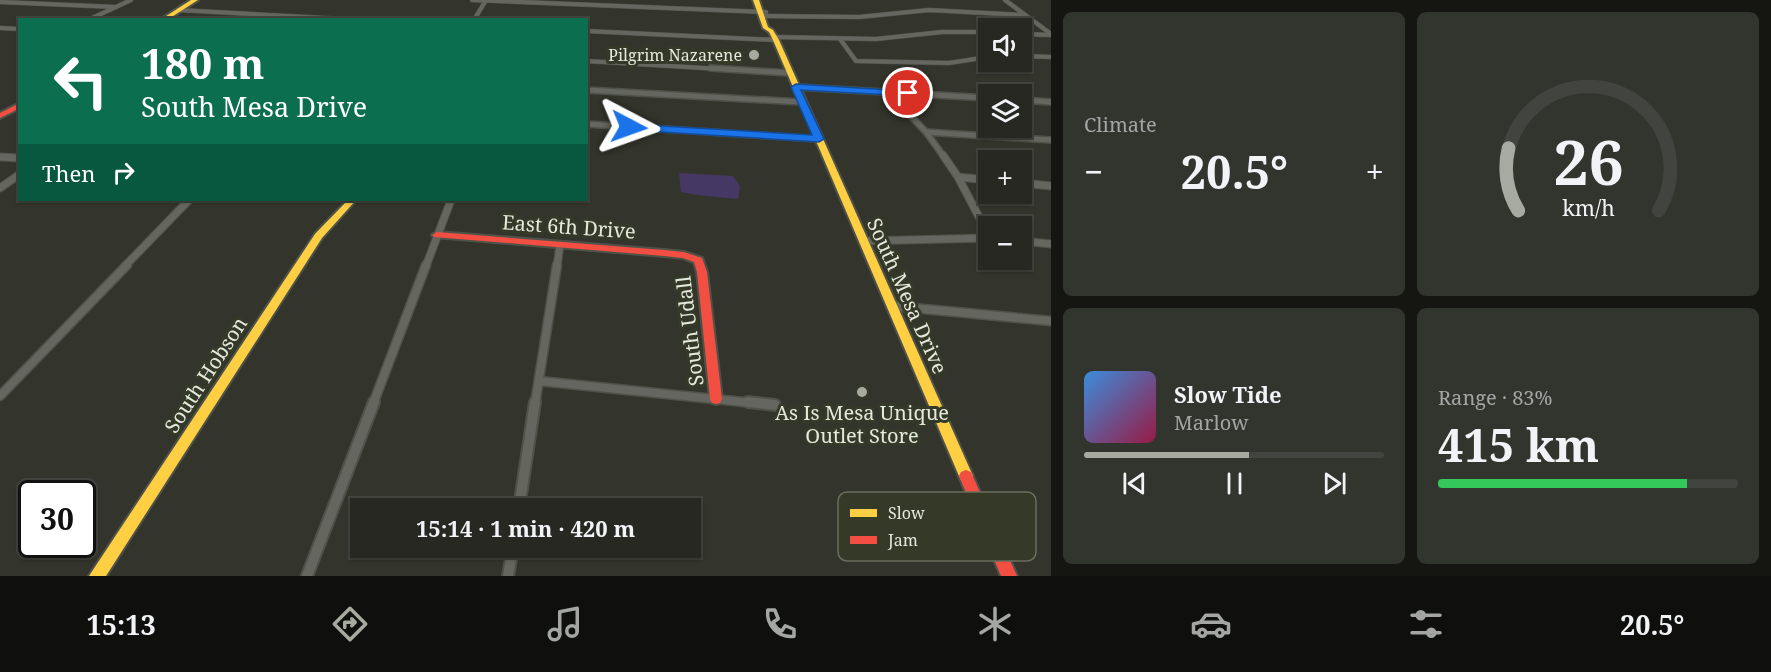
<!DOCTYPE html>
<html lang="en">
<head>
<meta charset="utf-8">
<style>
  body { margin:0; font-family:"Noto Serif",serif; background:#32342e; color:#f1f3f6; height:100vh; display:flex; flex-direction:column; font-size:22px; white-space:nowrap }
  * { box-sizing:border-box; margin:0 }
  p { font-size:20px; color:#a4a6a5 }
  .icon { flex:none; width:33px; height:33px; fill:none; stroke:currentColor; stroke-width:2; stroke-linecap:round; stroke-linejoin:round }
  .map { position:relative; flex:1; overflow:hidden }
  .side { display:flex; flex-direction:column; gap:12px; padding:12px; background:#151612; width:720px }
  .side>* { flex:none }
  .guide { position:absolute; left:18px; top:18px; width:570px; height:183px; border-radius:0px; box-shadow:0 2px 4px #0004,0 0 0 2px #42443f; background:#0b6e4f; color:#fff; overflow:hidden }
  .controls { position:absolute; left:978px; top:18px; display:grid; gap:12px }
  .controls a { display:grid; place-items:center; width:54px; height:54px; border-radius:0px; background:#262821; box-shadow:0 2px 4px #0004,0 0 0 2px #42443f; font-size:30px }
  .speed { position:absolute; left:18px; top:480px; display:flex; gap:12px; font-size:30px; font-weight:700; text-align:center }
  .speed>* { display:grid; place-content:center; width:78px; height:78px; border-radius:50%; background:#262821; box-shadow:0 2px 4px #0004,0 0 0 2px #42443f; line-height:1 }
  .speed .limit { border:3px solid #111; border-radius:9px; background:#fff; color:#111 }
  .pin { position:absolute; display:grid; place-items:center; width:51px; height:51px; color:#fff; margin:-26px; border:3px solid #fff; border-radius:50%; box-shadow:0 2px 6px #0007 }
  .me { position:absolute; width:66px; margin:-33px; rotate:94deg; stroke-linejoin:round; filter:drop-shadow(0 0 4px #0008) }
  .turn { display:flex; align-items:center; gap:21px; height:126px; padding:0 24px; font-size:27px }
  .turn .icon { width:78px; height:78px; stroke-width:2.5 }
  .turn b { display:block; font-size:42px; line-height:51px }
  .then { display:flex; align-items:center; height:57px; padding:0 24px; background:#0003; gap:12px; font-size:22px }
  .big { font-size:45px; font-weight:700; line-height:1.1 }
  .side .tile { flex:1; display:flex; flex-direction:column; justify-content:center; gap:9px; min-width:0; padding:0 21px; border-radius:9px; background:#32342e }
  .side .dial { align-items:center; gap:0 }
  .dial svg { height:156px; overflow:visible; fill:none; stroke:#42443f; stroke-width:7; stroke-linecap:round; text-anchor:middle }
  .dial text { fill:#f1f3f6; stroke:none }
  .song { display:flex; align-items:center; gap:18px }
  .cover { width:72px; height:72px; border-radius:9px; background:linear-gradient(135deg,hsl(210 70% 55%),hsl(340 70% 35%)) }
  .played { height:6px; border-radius:3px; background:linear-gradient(90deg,#a7aaa0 55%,#42443f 55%) }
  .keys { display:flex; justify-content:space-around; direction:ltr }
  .heat { display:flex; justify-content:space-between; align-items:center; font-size:33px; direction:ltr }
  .charge { height:9px; border-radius:4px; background:linear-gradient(90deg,#34c759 83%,#42443f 0) }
  .side .tiles { flex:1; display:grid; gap:12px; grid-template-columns:repeat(2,1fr) }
  .trip { position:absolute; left:350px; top:498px; width:351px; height:60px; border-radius:0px; background:#262821; box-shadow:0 2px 4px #0004,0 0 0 2px #42443f; font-weight:700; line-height:60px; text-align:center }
  .tab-bar { display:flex; height:96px; justify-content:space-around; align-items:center; background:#0f100d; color:#a4a6a5 }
  .tab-bar .icon { width:42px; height:42px }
  .tab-bar .active { color:#a7aaa0 }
  .tab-bar b { font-size:27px; color:#f1f3f6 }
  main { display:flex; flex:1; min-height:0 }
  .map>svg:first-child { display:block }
  .green { fill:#453865 }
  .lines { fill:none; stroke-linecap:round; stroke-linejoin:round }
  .street-far4-casing { stroke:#4f5249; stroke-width:5 }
  .street-far3-casing { stroke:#4f5249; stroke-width:8 }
  .street-far2-casing { stroke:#4f5249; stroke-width:9 }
  .street-far1-casing { stroke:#4f5249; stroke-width:11 }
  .street-casing { stroke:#4f5249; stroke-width:14 }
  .slow-casing { stroke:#4f5249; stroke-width:4 }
  .jam-casing { stroke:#4f5249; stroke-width:4 }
  .street-far4 { stroke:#64665f; stroke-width:4 }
  .street-far3 { stroke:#64665f; stroke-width:5 }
  .street-far2 { stroke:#64665f; stroke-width:7 }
  .street-far1 { stroke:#64665f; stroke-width:8 }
  .street { stroke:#64665f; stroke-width:10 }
  .slow { fill:#ffcf43; fill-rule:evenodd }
  .jam { fill:#f24e42; fill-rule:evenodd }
  .route { fill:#1a73e8; stroke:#114b97; stroke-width:1.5 }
  .poi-dot { fill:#a7aaa0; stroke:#343928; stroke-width:2 }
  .labels { text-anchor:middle; stroke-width:6; stroke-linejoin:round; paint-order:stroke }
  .far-poi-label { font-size:16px; fill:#e5e9de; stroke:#343928; text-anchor:end }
  .street-label { font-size:20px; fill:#e5e9de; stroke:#343928 }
  .poi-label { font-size:20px; fill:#e5e9de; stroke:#343928 }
  .key { fill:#343928; stroke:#696e5f; stroke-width:1.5 }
  .key-label { font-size:16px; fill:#e5e9de }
</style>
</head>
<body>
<main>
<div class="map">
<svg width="1051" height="576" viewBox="0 0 1051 576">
  <rect width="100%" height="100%" fill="#33352c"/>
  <path class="green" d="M 679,173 L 733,176 L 740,186 L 738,199 C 720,197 699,196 681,192 Z"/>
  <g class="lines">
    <defs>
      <g id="street-far4">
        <path d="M 472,0 L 766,12"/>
        <path d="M 1005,0 L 1051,34"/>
        <path d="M 0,2 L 116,7"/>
        <path d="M 178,10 L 362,20"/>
        <path d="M 761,16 L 859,17 L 929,10 L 1024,15"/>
        <path d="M 88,20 L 131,0"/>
        <path d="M 474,20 L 486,0"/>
        <path d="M 0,28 L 20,29"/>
        <path d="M 586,31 L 776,40"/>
        <path d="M 1022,34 L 1051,35"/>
        <path d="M 774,37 L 876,39 L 942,32 L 988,32"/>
        <path d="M 840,39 L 856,61 L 949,63 L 988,57"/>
        <path d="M 1022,56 L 1051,57"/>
        <path d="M 586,61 L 737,70"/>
        <path d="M 1014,62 L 1025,69"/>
      </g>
      <g id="street-far3">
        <path d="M 711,68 L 789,73"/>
        <path d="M 796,87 L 988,98"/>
        <path d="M 586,90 L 802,102"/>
        <path d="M 888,92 L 926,132 L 944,157"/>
        <path d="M 1022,100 L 1051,102"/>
        <path d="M 586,124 L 819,139"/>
        <path d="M 926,132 L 1051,140"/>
      </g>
      <g id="street-far2">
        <path d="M 943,155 L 958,177 L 988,234"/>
        <path d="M 0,157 L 20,158"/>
        <path d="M 958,177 L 988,180"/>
        <path d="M 1022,183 L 1051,186"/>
        <path d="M 0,188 L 20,174"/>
        <path d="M 863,241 L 988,238"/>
        <path d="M 1022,241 L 1051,244"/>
        <path d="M 125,266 L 189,200"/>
        <path d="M 426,266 L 451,200"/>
        <path d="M 557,266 L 560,245"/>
      </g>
      <g id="street-far1">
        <path d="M 892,306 L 1051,321"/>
        <path d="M 539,381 L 763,404"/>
        <path d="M 0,396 L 127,265"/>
        <path d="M 373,404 L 426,265"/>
        <path d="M 535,404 L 557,265"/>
      </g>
      <g id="street">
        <path d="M 748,402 L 775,405"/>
        <path d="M 519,508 L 535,402"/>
        <path d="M 307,576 L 374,402"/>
        <path d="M 508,576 L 513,548"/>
      </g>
      <g id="slow">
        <path d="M 191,0 L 198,0 L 167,20 L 160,20 Z"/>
        <path d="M 753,0 L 759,0 L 768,27 L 773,30 L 779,40 L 973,476 L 971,480 L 966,482 L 961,480 L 959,476 L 773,40 L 769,32 L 763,28 Z"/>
        <path d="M 348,200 L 356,200 L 322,238 L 106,576 L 89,576 L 315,234 Z"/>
      </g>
      <g id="jam">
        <path d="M 20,103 L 20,108 L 0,118 L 0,113 Z"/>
        <path d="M 437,232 L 664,250 L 684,252 L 702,258 L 707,272 L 722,399 L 720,403 L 716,404 L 712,403 L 710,399 L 697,272 L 694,262 L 683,258 L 664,256 L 434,237 L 432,235 Z"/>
        <path d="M 966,470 L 971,472 L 1017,576 L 1001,576 L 959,476 L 961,472 Z"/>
      </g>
    </defs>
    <use href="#street-far4" class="street-far4-casing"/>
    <use href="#street-far3" class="street-far3-casing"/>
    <use href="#street-far2" class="street-far2-casing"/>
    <use href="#street-far1" class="street-far1-casing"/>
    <use href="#street" class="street-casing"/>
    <use href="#slow" class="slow-casing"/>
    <use href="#jam" class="jam-casing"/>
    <use href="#street-far4" class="street-far4"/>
    <use href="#street-far3" class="street-far3"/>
    <use href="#street-far2" class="street-far2"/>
    <use href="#street-far1" class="street-far1"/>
    <use href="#street" class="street"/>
    <use href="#slow" class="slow"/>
    <use href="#jam" class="jam"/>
  </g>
  <path class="route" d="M 796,84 L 908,91 L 912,93 L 908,96 L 801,90 L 824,139 L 819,142 L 629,130 L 624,127 L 629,124 L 812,135 L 791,87 Z"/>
  <g class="poi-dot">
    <circle cx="754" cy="55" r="6"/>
    <circle cx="862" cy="392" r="6"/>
  </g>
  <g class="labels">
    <g class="far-poi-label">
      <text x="742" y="61">Pilgrim Nazarene</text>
    </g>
    <g class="street-label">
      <text transform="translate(569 227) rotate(4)" y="7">East 6th Drive</text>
      <text transform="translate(907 296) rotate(66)" y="7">South Mesa Drive</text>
      <text transform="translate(690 331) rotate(-97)" y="7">South Udall</text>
      <text transform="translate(206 375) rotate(-57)" y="7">South Hobson</text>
    </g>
    <g class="poi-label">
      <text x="862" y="420">As Is Mesa Unique<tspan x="862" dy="23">Outlet Store</tspan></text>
    </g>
  </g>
  <rect x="838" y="492" width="198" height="69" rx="9" class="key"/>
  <rect x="850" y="509" width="27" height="8" fill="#ffcf43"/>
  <rect x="850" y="536" width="27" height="8" fill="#f24e42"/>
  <g class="key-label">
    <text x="888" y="519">Slow</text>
    <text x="888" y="546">Jam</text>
  </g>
</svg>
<div class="controls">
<a><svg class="icon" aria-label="sound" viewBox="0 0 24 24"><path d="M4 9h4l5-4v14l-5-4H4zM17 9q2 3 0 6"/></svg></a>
<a><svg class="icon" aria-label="layers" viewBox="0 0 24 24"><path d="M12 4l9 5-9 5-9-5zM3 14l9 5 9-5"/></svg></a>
<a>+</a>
<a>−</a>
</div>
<div class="speed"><div class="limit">30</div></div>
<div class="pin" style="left:908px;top:93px;background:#d93025"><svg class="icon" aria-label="arrive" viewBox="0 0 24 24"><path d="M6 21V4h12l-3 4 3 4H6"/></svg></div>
<svg class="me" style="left:629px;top:127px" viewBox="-20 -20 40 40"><path d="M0-17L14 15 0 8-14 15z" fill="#1a73e8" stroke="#fff" stroke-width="4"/></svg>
<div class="trip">15:14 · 1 min · 420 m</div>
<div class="guide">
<div class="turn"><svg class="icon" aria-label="left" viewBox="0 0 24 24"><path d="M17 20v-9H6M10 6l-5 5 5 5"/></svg><div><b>180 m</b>South Mesa Drive</div></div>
<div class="then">Then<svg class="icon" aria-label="right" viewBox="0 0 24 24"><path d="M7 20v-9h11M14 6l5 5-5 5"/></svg></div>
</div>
</div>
<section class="side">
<div class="tiles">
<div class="tile"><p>Climate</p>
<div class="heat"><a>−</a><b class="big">20.5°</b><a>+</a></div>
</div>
<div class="tile dial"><svg viewBox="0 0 100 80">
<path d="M14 69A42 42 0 1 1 86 69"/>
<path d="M14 69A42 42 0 0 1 9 37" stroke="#a7aaa0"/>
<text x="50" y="56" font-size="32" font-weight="700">26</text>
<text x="50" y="72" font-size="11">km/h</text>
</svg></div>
<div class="tile">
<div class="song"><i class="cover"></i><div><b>Slow Tide</b><p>Marlow</p></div></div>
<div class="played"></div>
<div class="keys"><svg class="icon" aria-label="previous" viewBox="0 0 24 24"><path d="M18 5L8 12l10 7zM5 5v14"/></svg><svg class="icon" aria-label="pause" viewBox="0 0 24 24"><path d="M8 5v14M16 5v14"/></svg><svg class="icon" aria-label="next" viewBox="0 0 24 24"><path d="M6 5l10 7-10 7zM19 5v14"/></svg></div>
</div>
<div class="tile"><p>Range · 83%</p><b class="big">415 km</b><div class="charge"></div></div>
</div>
</section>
</main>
<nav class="tab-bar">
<b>15:13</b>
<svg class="icon active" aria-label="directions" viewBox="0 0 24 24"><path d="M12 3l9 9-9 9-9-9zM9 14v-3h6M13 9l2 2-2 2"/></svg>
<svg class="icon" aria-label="music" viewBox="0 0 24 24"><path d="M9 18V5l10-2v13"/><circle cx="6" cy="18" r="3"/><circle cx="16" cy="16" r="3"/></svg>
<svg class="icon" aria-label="phone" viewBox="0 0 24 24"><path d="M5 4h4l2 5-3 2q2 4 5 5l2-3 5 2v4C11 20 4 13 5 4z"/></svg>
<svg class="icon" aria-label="climate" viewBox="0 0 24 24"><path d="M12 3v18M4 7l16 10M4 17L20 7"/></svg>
<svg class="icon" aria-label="car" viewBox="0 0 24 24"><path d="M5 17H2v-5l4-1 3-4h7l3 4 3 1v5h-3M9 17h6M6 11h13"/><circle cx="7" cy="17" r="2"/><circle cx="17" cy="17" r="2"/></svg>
<svg class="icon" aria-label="filters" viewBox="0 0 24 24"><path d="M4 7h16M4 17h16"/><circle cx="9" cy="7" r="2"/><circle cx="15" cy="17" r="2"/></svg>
<b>20.5°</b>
</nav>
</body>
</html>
